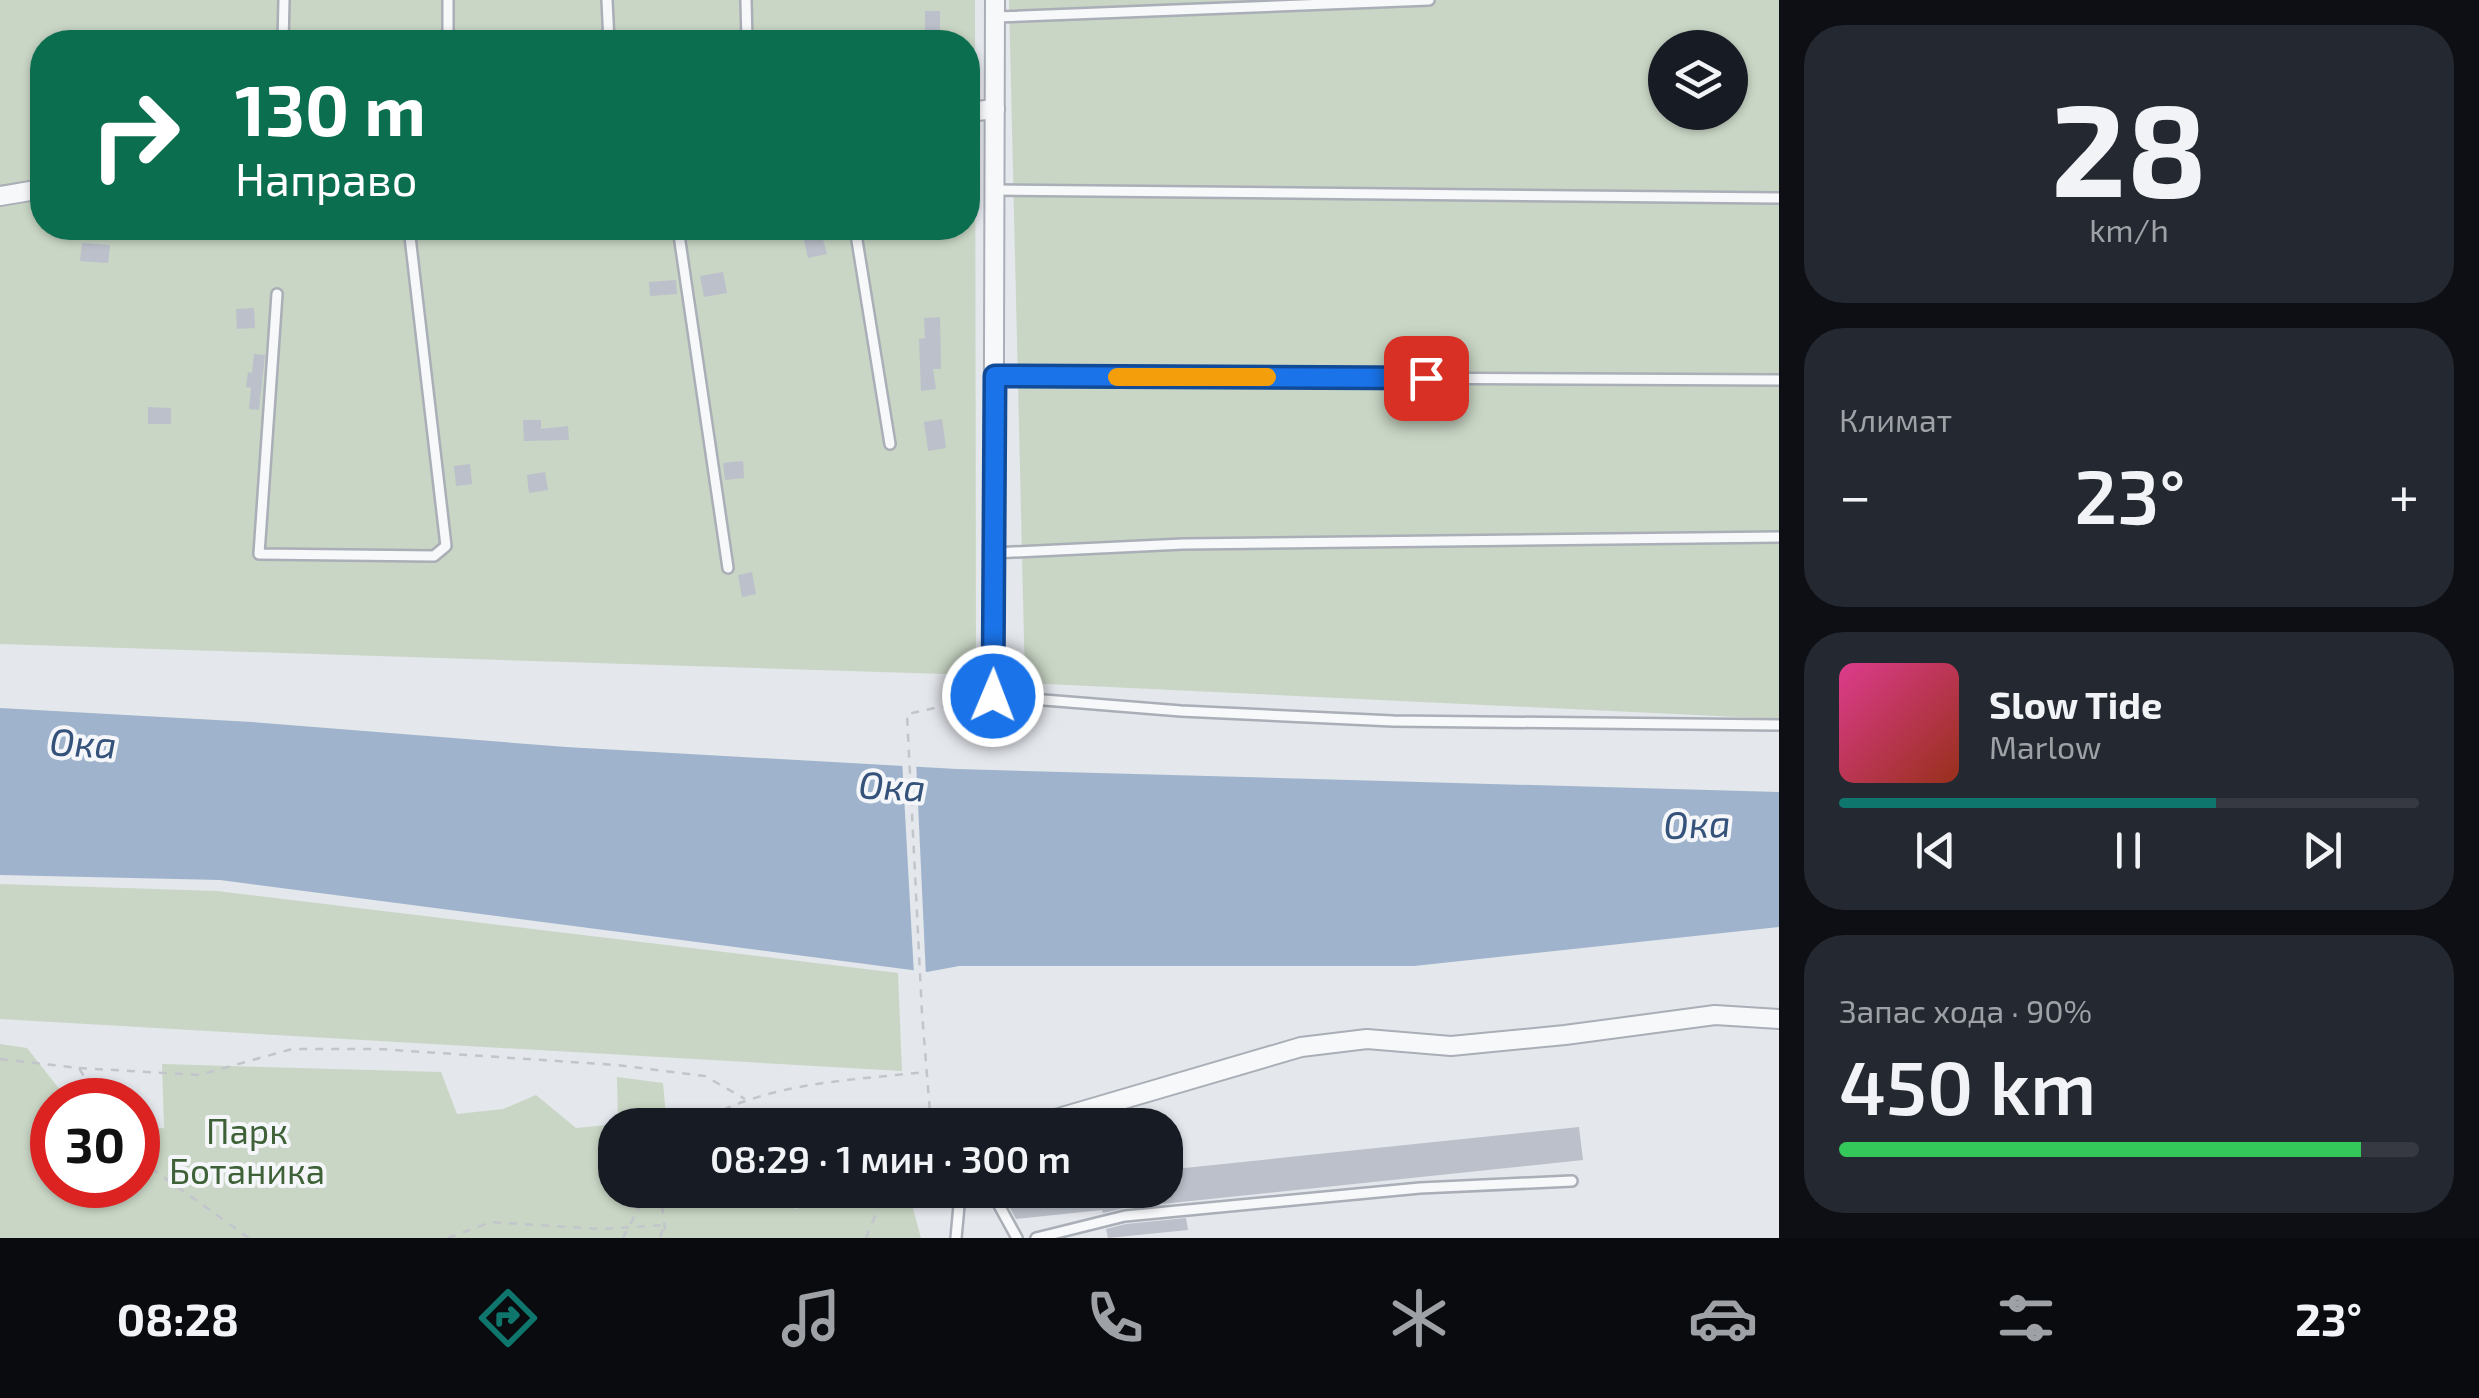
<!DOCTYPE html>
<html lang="ru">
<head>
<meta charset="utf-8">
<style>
  body { margin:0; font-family:"Exo 2",sans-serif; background:#242831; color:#f1f3f6; height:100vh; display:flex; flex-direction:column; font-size:38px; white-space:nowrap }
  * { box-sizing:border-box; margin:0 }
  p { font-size:32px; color:#9ea1a6 }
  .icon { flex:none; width:55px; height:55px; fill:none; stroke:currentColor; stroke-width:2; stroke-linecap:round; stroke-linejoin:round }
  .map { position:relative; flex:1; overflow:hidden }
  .drawer { display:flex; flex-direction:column; gap:25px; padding:25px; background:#0d0f14; width:700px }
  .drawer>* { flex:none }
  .guide { position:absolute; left:30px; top:30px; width:950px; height:210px; border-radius:40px; box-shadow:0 2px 8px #0004; background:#0b6e4f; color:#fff; overflow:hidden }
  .tools { position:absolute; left:1648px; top:30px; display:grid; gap:20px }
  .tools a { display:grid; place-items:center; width:100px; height:100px; border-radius:50%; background:#171b24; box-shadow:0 2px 8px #0004; font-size:50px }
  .speed { position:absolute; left:30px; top:1078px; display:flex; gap:20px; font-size:50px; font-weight:700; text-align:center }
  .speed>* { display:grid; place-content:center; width:130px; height:130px; border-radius:50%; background:#171b24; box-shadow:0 2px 8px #0004; line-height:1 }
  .speed .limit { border:15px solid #d22; background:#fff; color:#111 }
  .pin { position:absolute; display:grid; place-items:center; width:85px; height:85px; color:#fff; margin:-42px; border-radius:20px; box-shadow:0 5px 15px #0006 }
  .me { position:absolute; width:110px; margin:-55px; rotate:1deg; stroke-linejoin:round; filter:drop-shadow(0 0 8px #0008) }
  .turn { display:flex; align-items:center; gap:35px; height:210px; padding:0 40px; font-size:45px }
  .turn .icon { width:130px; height:130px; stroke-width:2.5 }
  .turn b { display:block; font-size:70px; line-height:85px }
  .big { font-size:75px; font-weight:600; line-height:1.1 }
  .drawer .card { flex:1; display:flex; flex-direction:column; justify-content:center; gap:15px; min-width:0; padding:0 35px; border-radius:40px; background:#242831 }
  .drawer .dial { align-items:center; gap:0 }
  .dial b { font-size:130px; line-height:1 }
  .song { display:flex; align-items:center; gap:30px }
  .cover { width:120px; height:120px; border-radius:15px; background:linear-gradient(135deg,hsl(330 70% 55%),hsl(10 70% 35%)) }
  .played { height:10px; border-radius:5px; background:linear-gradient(90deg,#0f766e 65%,#363941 65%) }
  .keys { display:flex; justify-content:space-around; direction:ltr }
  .heat { display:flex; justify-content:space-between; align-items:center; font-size:55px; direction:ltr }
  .charge { height:15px; border-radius:8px; background:linear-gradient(90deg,#34c759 90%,#363941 0) }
  .trip { position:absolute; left:598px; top:1108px; width:585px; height:100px; border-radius:40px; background:#171b24; box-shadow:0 2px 8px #0004; font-weight:600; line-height:100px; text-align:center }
  .tabs { display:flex; height:160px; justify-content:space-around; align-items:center; background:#090b0e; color:#9ea1a6 }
  .tabs .icon { width:70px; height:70px }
  .tabs .on { color:#0f766e }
  .tabs b { font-size:45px; color:#f1f3f6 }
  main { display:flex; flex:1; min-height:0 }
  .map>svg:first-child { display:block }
  .green { fill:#c9d6c5; fill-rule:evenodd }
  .water { fill:#9fb4cc }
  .pier { fill:#e4e7ec }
  .building { fill:#bbc0ca }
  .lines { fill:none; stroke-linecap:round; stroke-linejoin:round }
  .service-casing { stroke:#a9aeb7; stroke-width:14 }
  .minor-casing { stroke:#a9aeb7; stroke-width:22 }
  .path { stroke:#c2c5cb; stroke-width:2.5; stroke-dasharray:8 8; stroke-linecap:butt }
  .service { stroke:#f7f8fa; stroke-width:9 }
  .minor { stroke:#f7f8fa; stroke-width:18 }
  .route-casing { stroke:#114b97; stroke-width:25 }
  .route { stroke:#1a73e8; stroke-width:18 }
  .slow { stroke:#f59e0b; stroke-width:18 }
  .labels { text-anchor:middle; stroke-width:8; stroke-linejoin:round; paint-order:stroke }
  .park-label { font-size:35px; fill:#3f6138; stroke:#f4f6f9 }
  .water-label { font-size:38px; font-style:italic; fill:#34527a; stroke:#f4f6f9 }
</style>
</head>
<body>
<main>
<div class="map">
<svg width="1779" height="1238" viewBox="0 0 1779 1238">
  <rect width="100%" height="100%" fill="#e4e7ec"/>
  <g class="green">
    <path d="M 0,0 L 975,0 L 976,675 L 0,644 ZM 42,42 L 968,42 L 968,228 L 42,228 Z"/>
    <path d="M 1009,0 L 1779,0 L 1779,719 L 1025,683 ZM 1665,48 L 1730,48 L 1730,112 L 1665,112 Z"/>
    <path d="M 0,884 L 217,891 L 898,973 L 902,1071 L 0,1019 Z"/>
    <path d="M 0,1044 L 27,1048 L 68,1100 L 52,1100 L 52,1185 L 138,1185 L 138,1130 L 164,1128 L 162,1064 L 441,1072 L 457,1114 L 503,1109 L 536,1095 L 576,1128 L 618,1124 L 617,1077 L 663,1083 L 666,1116 L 780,1117 L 782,1125 L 615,1125 L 615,1190 L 792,1190 L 795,1209 L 813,1205 L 813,1190 L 908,1190 L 921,1238 L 0,1238 Z"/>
  </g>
  <path class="water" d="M 0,708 L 252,722 L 566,747 L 957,769 L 1779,792 L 1779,927 L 1414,966 L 959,966 L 927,972 L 220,880 L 0,875 Z"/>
  <path class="pier" d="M 902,759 L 916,760 L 926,977 L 914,975 Z"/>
  <g class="building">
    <rect x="925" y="11" width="15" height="22"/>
    <path d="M 822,236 L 827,254 L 808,258 L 804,240 Z"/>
    <path d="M 82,243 L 110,245 L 108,263 L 80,261 Z"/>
    <path d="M 723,272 L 727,293 L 704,297 L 700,276 Z"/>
    <path d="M 676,280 L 677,294 L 650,296 L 649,282 Z"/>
    <path d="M 254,308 L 255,328 L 237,329 L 236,309 Z"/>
    <path d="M 940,317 L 941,369 L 933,369 L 936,389 L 921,391 L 919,339 L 925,338 L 924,318 Z"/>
    <path d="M 254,354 L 265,355 L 259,410 L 249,409 L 251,388 L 246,387 L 248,372 L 252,373 Z"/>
    <path d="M 148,407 L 171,408 L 171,424 L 148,424 Z"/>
    <path d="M 942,419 L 946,448 L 928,451 L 924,422 Z"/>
    <path d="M 523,420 L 541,420 L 541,429 L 568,426 L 569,440 L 524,441 Z"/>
    <path d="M 743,461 L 744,478 L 725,480 L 723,463 Z"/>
    <path d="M 470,464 L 472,484 L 456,486 L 454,466 Z"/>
    <path d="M 545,472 L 548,490 L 529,493 L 527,475 Z"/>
    <path d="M 752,572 L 756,594 L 742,597 L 738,575 Z"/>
    <path d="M 1579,1127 L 1583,1160 L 1124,1208 L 1103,1213 L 1102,1210 L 1016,1219 L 1010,1208 L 1008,1190 L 1165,1190 L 1165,1170 Z"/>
    <path d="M 1186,1218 L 1188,1230 L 1108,1238 L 1106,1229 L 1126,1224 Z"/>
  </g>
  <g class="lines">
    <defs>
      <g id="service">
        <path d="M 607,0 L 609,42"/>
        <path d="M 746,0 L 747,42"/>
        <path d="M 996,17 L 1429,0"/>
        <path d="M 283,42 L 284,0"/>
        <path d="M 448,42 L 448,0"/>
        <path d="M 995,190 L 1779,198"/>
        <path d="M 678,228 L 728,568"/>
        <path d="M 855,228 L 890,444"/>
        <path d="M 277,294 L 259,554 L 434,556 L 446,546 L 409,228"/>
        <path d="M 995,376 L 1779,380"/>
        <path d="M 994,553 L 1183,544 L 1779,537"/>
        <path d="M 993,696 L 1181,711 L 1393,721 L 1779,725"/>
        <path d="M 956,1238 L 960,1195 L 988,1191 L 995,1198 L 1017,1238"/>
        <path d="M 1036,1238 L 1125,1216 L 1420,1188 L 1572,1181"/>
      </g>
      <g id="minor">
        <path d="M 968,112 L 995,109"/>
        <path d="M 0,196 L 42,189"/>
        <path d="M 993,696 L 995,0"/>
        <path d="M 1035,1125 L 1301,1047 L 1367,1039 L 1451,1046 L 1565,1035 L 1715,1015 L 1779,1019"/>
      </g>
    </defs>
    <use href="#service" class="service-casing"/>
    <use href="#minor" class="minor-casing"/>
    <g class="path">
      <path d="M 0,1059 L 79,1068 L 98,1100"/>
      <path d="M 79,1068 L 199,1075 L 292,1049 L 379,1049 L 616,1065 L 705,1076 L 745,1099"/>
      <path d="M 695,1125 C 764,1082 846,1081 925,1072"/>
      <path d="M 931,1125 L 922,1013 L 907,714 L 977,699"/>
      <path d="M 138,1159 L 249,1238"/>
      <path d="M 660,1190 L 666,1238"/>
      <path d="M 448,1238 L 491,1222 L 601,1229 L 664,1225 L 660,1238"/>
      <path d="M 623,1238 L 648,1190"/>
      <path d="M 866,1238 L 884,1194 L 892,1190"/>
    </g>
    <use href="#service" class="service"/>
    <use href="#minor" class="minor"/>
  </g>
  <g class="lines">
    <defs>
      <path id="route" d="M 993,696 L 995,376 L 1426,378"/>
    </defs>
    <use href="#route" class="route-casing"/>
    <use href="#route" class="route"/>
    <path class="slow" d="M 1117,377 L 1267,377"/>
  </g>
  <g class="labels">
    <g class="park-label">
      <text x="247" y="1144">Парк<tspan x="247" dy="40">Ботаника</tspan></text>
    </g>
    <g class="water-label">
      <text transform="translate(83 744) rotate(3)" y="13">Ока</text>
      <text transform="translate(892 787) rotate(3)" y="13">Ока</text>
      <text transform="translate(1697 825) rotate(-2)" y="13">Ока</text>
    </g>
  </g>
</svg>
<div class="tools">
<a><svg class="icon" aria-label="layers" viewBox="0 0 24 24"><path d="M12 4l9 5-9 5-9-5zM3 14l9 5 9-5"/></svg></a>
</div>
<div class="speed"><div class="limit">30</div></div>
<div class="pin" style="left:1426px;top:378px;background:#d93025"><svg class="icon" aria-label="arrive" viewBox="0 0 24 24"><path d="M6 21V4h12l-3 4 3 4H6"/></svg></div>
<svg class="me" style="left:993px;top:696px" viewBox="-20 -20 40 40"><circle r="17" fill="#1a73e8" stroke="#fff" stroke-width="3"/><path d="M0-11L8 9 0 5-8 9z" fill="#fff"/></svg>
<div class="trip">08:29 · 1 мин · 300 m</div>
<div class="guide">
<div class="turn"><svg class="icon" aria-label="right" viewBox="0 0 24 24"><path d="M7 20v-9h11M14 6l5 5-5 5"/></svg><div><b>130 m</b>Направо</div></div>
</div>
</div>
<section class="drawer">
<div class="card dial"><b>28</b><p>km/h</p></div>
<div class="card"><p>Климат</p>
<div class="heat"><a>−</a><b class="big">23°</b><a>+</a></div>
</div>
<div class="card">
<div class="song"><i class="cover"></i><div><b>Slow Tide</b><p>Marlow</p></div></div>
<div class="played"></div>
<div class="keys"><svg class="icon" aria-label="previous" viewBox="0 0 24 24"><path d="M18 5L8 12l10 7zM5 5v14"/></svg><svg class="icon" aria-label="pause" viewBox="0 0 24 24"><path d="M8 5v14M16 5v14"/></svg><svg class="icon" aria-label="next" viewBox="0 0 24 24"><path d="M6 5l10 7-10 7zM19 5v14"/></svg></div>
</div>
<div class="card"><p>Запас хода · 90%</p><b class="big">450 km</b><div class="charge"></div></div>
</section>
</main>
<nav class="tabs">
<b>08:28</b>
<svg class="icon on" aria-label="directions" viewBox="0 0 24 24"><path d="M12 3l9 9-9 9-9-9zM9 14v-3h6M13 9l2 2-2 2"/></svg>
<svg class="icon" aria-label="music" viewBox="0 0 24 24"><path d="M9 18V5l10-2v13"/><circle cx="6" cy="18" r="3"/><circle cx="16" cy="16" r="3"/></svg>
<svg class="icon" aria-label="phone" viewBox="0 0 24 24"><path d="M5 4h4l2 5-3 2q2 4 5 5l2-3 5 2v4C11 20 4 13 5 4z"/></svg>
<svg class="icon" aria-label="climate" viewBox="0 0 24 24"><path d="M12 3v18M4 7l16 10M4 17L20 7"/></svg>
<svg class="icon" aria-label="car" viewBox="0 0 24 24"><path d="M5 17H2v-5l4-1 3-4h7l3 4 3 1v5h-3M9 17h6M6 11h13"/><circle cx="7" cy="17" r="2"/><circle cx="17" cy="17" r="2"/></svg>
<svg class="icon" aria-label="filters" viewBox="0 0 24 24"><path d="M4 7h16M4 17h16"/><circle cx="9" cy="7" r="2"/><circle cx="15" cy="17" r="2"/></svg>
<b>23°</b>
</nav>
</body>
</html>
